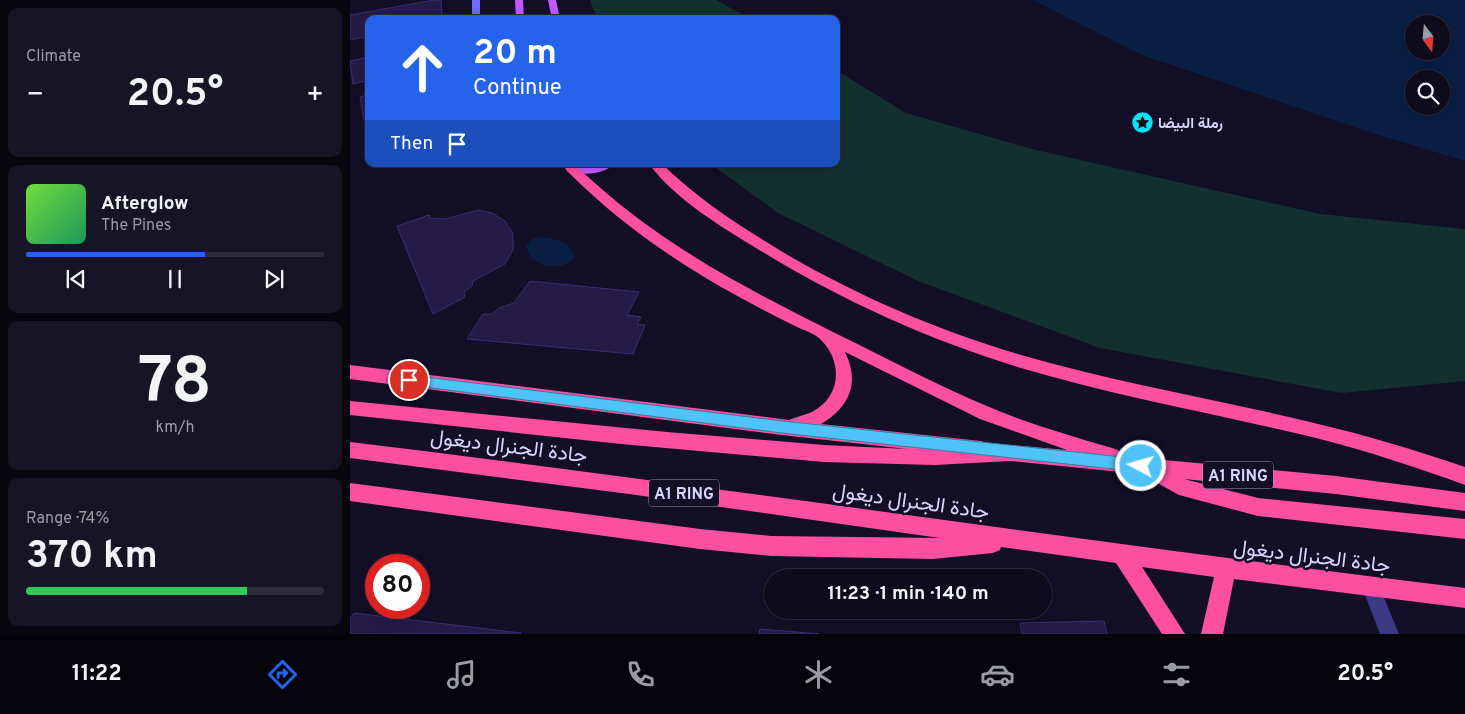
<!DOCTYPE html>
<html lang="en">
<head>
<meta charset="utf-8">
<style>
  body { margin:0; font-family:Overpass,Vazirmatn,sans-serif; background:#171425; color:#f1f3f6; height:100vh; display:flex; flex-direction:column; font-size:19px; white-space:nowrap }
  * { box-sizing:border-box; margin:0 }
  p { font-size:16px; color:#9b9ba3 }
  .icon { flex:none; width:28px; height:28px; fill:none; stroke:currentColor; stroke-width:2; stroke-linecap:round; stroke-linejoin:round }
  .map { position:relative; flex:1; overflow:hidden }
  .drawer { display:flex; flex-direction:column; gap:8px; padding:8px; background:#08060f; width:350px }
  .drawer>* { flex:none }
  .guide { position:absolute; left:15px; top:15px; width:475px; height:152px; border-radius:10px; box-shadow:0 2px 12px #0003,0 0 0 1px #2e2b3b; background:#2563eb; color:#fff; overflow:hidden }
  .needle { width:32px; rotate:164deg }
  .tools { position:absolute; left:1055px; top:15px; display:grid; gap:10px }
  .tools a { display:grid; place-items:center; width:45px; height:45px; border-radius:50%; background:#0e0b1c; box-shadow:0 2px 12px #0003,0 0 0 1px #2e2b3b; font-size:25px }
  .speed { position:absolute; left:15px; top:554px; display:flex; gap:10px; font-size:25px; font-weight:700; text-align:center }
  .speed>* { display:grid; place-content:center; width:65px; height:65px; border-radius:50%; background:#0e0b1c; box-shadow:0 2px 12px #0003,0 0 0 1px #2e2b3b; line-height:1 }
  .speed .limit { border:8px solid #d22; background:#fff; color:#111 }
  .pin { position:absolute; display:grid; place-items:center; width:42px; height:42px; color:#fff; margin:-21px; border:2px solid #fff; border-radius:50%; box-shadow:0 1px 5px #0007 }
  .me { position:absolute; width:55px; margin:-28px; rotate:276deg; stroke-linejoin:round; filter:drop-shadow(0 0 4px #0008) }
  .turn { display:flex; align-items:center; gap:18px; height:105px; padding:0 25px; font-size:22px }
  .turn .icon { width:65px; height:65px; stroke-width:2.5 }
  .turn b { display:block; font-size:35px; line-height:42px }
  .then { display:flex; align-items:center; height:48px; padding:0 25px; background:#0003; gap:10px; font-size:19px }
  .big { font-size:38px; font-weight:700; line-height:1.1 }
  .drawer .widget { flex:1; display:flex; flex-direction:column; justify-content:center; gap:8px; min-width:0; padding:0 18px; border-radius:10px; background:#171425 }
  .drawer .dial { align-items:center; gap:0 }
  .dial b { font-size:65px; line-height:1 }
  .song { display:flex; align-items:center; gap:15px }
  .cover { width:60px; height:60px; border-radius:8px; background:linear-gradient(135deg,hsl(100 70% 55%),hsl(150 70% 35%)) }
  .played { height:5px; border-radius:2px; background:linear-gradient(90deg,#2563eb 60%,#2e2b3b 60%) }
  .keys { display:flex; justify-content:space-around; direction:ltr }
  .heat { display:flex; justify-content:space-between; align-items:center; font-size:28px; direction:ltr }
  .charge { height:8px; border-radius:4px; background:linear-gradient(90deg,#34c759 74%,#2e2b3b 0) }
  .trip { position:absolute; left:414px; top:569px; width:288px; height:50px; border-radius:25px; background:#0e0b1c; box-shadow:0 2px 12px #0003,0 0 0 1px #2e2b3b; font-weight:700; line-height:50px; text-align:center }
  .menu { display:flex; height:80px; justify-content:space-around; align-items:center; background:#06040b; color:#9b9ba3 }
  .menu .icon { width:35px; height:35px }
  .menu .selected { color:#2563eb }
  .menu b { font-size:22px; color:#f1f3f6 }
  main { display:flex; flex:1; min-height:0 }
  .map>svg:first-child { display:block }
  .green { fill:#12302f }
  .water { fill:#0a1f44; fill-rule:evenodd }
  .building { fill:#241b47; stroke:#3b2d73 }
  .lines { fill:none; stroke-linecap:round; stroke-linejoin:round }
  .lane { fill:#3d3a85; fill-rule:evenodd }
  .secondary { fill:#6f6bff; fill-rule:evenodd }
  .primary { fill:#c25bff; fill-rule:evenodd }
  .highway { fill:#ff4fa3; fill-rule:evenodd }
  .route { fill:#4fc3f7; stroke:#337fa1 }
  .labels { text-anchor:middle; stroke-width:5; stroke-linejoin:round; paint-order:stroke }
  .far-poi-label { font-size:15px; font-weight:bold; fill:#d9d4ff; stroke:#130f26; text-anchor:start }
  .shield { fill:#130f26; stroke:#9e99be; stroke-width:1 }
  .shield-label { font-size:16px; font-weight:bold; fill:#d9d4ff }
  .near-street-label { font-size:21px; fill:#d9d4ff; stroke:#130f26 }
</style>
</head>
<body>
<main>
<section class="drawer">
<div class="widget"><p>Climate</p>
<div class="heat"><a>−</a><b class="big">20.5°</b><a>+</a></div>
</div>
<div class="widget">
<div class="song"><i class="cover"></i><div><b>Afterglow</b><p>The Pines</p></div></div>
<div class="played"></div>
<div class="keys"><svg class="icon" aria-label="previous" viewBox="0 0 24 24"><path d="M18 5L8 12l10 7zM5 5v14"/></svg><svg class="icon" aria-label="pause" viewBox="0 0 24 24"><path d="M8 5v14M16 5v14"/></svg><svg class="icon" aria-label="next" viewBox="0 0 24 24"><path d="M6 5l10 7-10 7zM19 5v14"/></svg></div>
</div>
<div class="widget dial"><b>78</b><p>km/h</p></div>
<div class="widget"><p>Range · 74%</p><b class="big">370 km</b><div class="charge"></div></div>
</section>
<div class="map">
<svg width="1115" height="634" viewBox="0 0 1115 634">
  <rect width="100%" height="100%" fill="#130f26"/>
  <g class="green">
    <path d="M 240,0 L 366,0 L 401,19 L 247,19 Z"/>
    <path d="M 486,70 L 556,113 L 686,150 L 970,214 L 1115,229 L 1115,381 L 991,393 L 750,348 L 568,281 L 428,213 L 361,164 L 486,164 Z"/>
  </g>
  <g class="water">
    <path d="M 683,0 L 1115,0 L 1115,161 L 1022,133 L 792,55 ZM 1064,24 L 1091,24 L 1091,51 L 1064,51 ZM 1064,79 L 1091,79 L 1091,106 L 1064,106 Z"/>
    <path d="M 192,237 C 205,239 224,241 223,259 C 207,273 182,267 176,246 L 183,239 Z"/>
  </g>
  <g class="building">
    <path d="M 84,0 L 91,0 L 92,14 L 100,19 L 19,19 L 19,36 L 0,40 L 0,15 Z"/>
    <path d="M 19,57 L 19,80 L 3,84 L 0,61 Z"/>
    <path d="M 19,94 L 19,124 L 15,125 L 10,97 Z"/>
    <path d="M 128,210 L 142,213 L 155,221 L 163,234 L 163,250 L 155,264 L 123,281 L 122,286 L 114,292 L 115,297 L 83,314 L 47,226 L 79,215 L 80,218 L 95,219 Z"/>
    <path d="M 180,281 L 289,292 L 277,315 L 291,317 L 287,324 L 295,325 L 283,354 L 117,339 L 133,314 L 142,314 L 149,308 L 164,303 Z"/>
    <path d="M 4,613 L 171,633 L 0,634 L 0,619 Z"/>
    <path d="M 754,621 L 757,634 L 672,634 L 670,623 Z"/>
    <path d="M 410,629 L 469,634 L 409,634 Z"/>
  </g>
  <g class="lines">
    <path class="lane" d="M 1021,578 L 1027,581 L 1049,634 L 1030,634 L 1012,587 L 1015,581 Z"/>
    <rect class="secondary" x="122" y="0" width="8" height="19"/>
    <g class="primary">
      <path d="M 165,0 L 173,0 L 174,19 L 166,19 Z"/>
      <path d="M 198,0 L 206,0 L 210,19 L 202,19 Z"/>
      <path d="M 212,164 C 221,163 227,167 236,167 C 246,167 254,163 264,164 C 252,176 223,178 212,164 Z"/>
    </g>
    <g class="highway">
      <path d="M 221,164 L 225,165 C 306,242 389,285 487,334 C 539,359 590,387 644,409 C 682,425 722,436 762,448 L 768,450 L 771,456 L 986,476 L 1115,493 L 1115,511 L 986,494 L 834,479 L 908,498 L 1115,519 L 1115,539 L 908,516 L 829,495 L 791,474 L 660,461 L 585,465 L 474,462 L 271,444 L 0,415 L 0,401 L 317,432 L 474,445 L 557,449 L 432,435 L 0,379 L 0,365 L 439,420 C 448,416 458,415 467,409 C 491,393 492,361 471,340 C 465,333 450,329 441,324 C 417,312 394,300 371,287 C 314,254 263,217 217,171 L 215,168 ZM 495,352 L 630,419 L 717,450 L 660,445 L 639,446 L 637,443 L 631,441 L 471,424 C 500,407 510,382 495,352 Z"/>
      <path d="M 299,164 L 312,164 C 348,199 388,225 431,251 C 507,296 587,330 671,355 C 767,383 867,399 964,423 C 1016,435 1065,450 1115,467 L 1115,485 C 1066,467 1017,451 966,438 C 868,414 768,397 671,368 C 579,340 493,301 411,251 C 372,227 327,201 299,164 Z"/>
      <path d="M 0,442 C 372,487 743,543 1115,588 L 1115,608 L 884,579 L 873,634 L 851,634 L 864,577 L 792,567 L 835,634 L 812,634 L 766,563 L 651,547 L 650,550 L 643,553 L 583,559 L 421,556 L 350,549 L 0,501 L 0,483 L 350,529 L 421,536 L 590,538 L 279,494 L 0,458 Z"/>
    </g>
  </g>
  <path class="route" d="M 59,375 L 432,421 L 791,459 L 796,461 L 798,466 L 796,470 L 791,472 L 432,433 L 59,385 L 55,384 L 53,380 L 55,376 Z"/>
  <defs>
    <symbol id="sight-disc" viewBox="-11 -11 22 22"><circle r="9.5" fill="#00e5ff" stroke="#130f26"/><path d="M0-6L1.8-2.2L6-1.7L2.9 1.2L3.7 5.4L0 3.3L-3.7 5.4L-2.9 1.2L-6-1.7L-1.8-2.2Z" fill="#111"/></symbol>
  </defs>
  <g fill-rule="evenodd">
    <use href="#sight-disc" x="780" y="110" width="25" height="25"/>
  </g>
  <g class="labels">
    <g class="far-poi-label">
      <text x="808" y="128">رملة البيضا</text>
    </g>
    <g class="shield">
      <rect x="853" y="461.5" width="70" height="27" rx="4"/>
      <rect x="299" y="479.5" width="70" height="27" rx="4"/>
    </g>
    <g class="shield-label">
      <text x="888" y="481">A1 RING</text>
      <text x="334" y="499">A1 RING</text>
    </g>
    <g class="near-street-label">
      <text transform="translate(159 446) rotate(7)" y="7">جادة الجنرال ديغول</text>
      <text transform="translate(561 501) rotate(8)" y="7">جادة الجنرال ديغول</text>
      <text transform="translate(962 556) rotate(7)" y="7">جادة الجنرال ديغول</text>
    </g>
  </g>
</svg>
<div class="tools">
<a><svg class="needle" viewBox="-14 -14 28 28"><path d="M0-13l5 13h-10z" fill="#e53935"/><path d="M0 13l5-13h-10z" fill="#9b9ba3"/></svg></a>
<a><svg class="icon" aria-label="search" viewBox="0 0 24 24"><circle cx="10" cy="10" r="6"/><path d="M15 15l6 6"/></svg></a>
</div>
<div class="speed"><div class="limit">80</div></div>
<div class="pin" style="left:59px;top:380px;background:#d93025"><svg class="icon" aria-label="arrive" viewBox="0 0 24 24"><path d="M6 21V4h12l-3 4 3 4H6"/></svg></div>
<svg class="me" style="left:791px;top:466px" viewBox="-20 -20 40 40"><circle r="17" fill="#4fc3f7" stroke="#fff" stroke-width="3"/><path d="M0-11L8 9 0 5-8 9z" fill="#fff"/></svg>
<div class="trip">11:23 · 1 min · 140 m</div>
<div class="guide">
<div class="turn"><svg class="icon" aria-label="ahead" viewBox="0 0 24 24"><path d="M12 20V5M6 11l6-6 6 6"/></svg><div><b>20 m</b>Continue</div></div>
<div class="then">Then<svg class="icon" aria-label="arrive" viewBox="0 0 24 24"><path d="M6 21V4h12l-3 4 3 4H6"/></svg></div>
</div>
</div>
</main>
<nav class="menu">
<b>11:22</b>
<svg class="icon selected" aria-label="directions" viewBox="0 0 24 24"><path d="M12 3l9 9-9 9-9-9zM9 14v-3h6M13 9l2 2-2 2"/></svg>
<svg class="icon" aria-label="music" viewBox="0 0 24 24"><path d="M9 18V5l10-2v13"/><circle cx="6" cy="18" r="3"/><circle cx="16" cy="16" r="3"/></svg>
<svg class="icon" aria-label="phone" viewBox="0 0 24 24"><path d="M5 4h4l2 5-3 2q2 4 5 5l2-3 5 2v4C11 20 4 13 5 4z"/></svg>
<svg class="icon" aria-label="climate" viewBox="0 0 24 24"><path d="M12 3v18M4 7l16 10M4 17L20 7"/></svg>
<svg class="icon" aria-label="car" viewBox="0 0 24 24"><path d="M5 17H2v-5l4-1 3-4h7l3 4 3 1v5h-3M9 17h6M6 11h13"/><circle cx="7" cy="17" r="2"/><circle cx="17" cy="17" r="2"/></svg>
<svg class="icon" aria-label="filters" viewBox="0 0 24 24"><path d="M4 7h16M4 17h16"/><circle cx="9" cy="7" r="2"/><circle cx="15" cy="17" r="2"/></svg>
<b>20.5°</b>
</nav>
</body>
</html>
